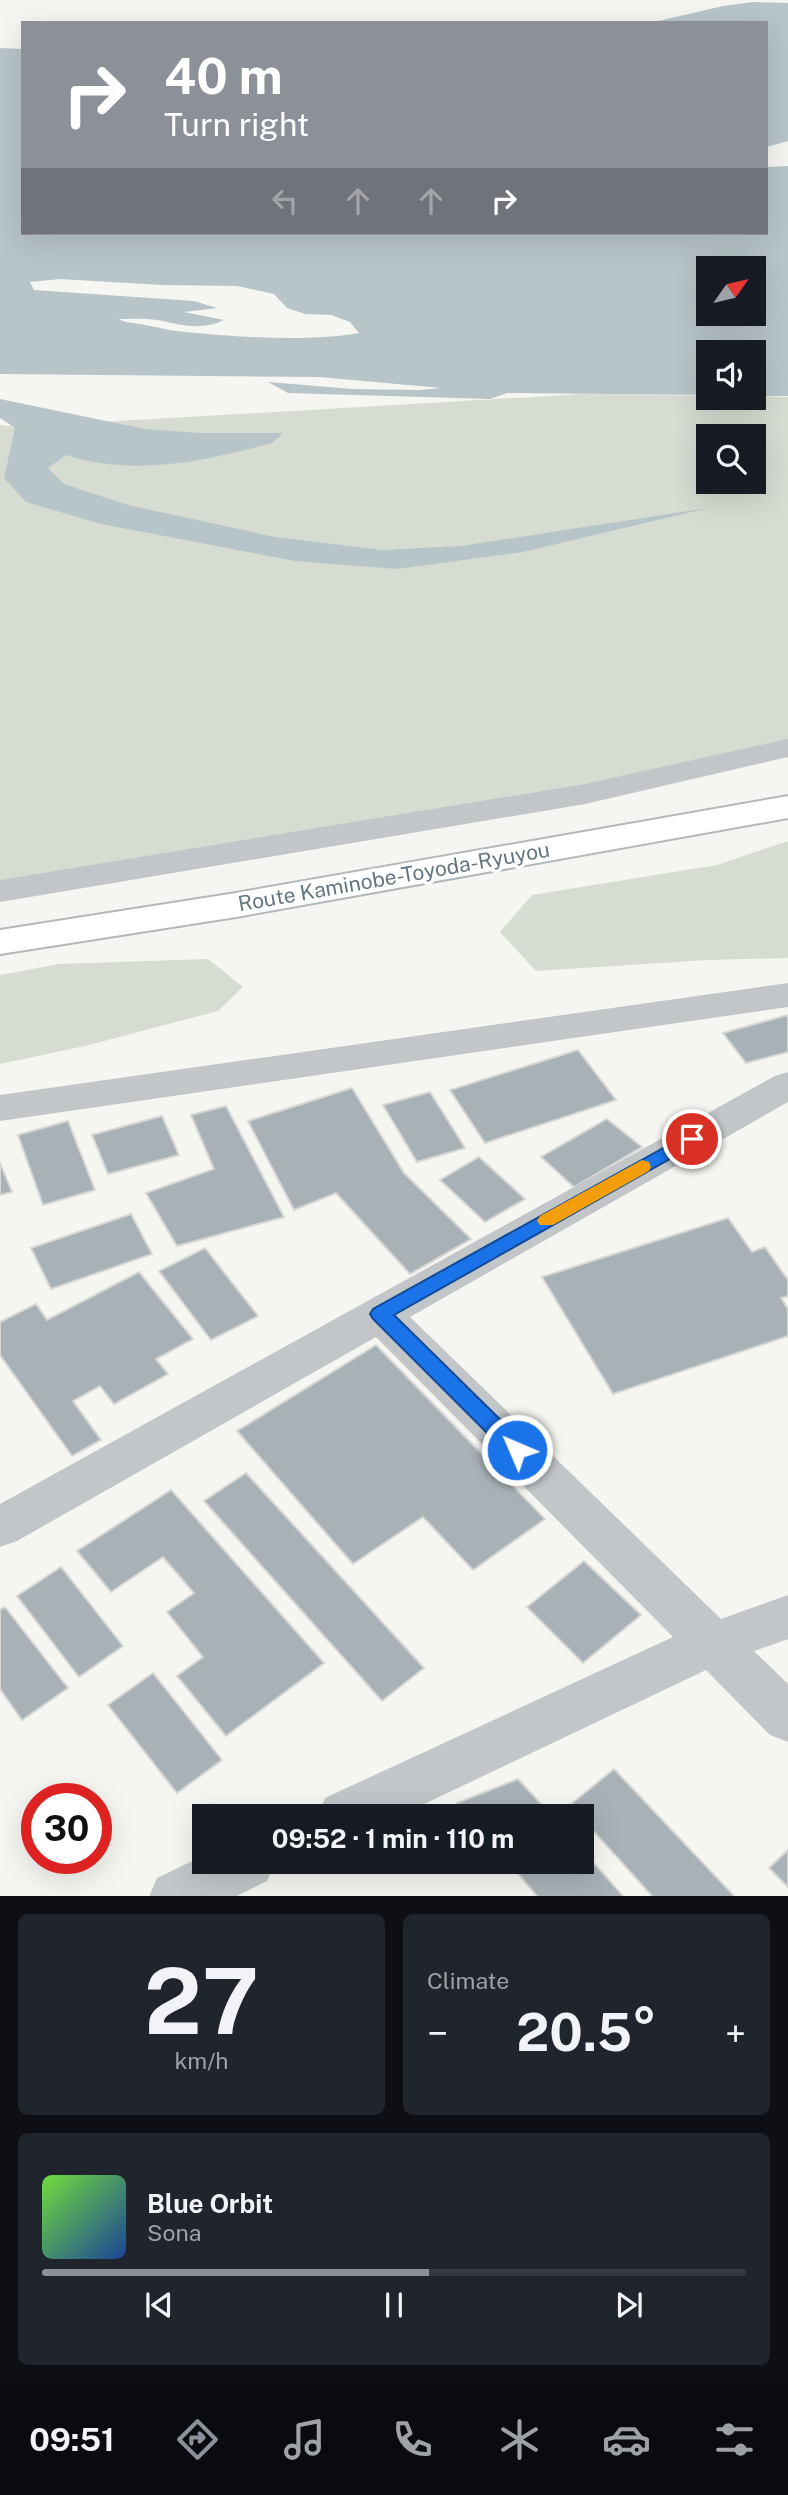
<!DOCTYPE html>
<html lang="en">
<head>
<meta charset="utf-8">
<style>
  body { margin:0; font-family:"Public Sans",sans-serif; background:#20242c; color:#f1f3f6; height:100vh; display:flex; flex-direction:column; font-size:26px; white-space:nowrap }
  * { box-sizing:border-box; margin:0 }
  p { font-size:23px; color:#9ea1a6 }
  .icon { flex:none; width:38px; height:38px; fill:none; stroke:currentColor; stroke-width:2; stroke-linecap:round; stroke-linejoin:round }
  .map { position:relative; height:1896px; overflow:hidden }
  .sheet { display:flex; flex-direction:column; gap:18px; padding:18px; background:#0d0f14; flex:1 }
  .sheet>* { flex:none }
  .hud { position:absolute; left:21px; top:21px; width:747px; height:214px; border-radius:0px; box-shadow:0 7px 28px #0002; background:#8c9099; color:#fff; overflow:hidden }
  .needle { width:46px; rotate:56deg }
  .tools { position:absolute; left:696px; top:256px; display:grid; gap:14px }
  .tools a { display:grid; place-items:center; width:70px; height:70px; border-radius:0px; background:#171b24; box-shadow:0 7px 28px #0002; font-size:35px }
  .speed { position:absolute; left:21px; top:1783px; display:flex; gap:14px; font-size:35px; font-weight:700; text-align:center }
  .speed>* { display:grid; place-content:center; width:91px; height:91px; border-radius:50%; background:#171b24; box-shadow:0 7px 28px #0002; line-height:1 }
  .speed .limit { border:10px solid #d22; background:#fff; color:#111 }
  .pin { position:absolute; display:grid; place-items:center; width:60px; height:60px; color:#fff; margin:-30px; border:4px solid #fff; border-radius:50%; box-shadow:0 2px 7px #0007 }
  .me { position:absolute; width:77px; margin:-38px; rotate:315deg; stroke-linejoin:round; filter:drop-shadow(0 0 5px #0008) }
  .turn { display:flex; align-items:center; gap:24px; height:147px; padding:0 28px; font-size:32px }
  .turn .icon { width:91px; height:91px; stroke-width:2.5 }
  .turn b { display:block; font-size:49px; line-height:60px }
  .lanes { display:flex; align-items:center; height:66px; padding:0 28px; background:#0003; justify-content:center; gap:35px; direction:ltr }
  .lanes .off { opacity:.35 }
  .big { font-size:52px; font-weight:700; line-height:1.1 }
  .sheet .card { flex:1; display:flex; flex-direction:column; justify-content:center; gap:10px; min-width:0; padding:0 24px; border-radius:10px; background:#20242c }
  .sheet .dial { align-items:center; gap:0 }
  .dial b { font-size:91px; line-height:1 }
  .song { display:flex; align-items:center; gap:21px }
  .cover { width:84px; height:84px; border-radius:10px; background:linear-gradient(135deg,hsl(100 70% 55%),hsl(220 70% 35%)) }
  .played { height:7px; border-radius:4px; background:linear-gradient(90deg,#8c9099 55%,#363941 55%) }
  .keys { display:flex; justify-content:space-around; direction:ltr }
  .heat { display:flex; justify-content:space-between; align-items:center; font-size:38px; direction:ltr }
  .sheet .tiles { flex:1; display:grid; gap:18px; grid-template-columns:1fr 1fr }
  .card:last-child { grid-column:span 2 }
  .trip { position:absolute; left:192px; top:1804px; width:402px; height:70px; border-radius:0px; background:#171b24; box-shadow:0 7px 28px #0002; font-weight:700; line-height:70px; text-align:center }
  .dock { display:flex; height:112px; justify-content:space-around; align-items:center; background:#090b0e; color:#9ea1a6 }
  .dock .icon { width:49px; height:49px }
  .dock .current { color:#8c9099 }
  .dock b { font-size:32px; color:#f1f3f6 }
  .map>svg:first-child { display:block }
  .green { fill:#d6dcd2; fill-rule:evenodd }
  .water { fill:#b8c5c8; fill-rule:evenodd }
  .building { fill:#a8b1b6; stroke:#d6d6d4; stroke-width:2 }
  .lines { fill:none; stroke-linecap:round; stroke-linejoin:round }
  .major-casing { stroke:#b3b8bb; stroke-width:4 }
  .minor { fill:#c2c6c9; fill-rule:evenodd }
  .major { fill:#fff; fill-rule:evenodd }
  .route { fill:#1a73e8; stroke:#114b97; stroke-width:2 }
  .slow { fill:#f59e0b }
  .labels { text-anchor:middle; stroke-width:7; stroke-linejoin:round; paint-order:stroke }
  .street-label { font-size:21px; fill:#647682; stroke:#fff }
</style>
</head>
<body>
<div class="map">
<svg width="788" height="1897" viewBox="0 0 788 1897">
  <rect width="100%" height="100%" fill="#f5f5f1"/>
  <g class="green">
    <path d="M 584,394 L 788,397 L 788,753 L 0,888 L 0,425 L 15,427 ZM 709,436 L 754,436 L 754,481 L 709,481 Z"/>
    <path d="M 788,841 L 788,958 L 707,960 L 536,971 L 500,932 L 532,895 L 717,865 Z"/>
    <path d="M 208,959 L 243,987 L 218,1011 L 85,1046 L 0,1064 L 0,975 L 59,964 Z"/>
  </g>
  <g class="water">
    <path d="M 753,2 L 788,3 L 788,141 L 767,147 L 766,23 L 650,23 L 723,6 Z"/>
    <path d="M 0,48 L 23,49 L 23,233 L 766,233 L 767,167 L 788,166 L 788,396 L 754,396 L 754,352 L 709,352 L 709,395 L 507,393 L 490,399 L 288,393 L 268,382 L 352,389 L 420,390 L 441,388 L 319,377 L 0,374 ZM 709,268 L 754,268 L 754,313 L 709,313 ZM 60,279 L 162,285 L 237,286 L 274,294 L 287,308 L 305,314 L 331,315 L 350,322 L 359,333 C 309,342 236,337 185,332 C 165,330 146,324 126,322 L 118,319 C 130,319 145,318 158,320 C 181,325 201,331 224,320 L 184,312 L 217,308 L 194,301 L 34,290 L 30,282 Z"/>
    <path d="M 0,399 L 145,429 L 199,433 L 283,433 L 272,443 C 206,461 134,477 66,455 L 48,468 L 64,484 L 128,505 L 275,537 L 383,550 L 461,546 L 708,508 L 523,552 L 397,569 L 295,561 L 101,524 L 26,502 L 4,478 L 15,428 L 0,418 Z"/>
  </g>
  <g class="building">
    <path d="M 788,1015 L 788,1052 L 746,1063 L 723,1033 Z"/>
    <path d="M 578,1050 L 616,1100 L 485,1143 L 450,1090 Z"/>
    <path d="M 352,1088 L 404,1173 L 471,1239 L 410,1274 L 336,1193 L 294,1210 L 248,1121 Z"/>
    <path d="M 430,1092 L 465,1148 L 417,1162 L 383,1105 Z"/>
    <path d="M 226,1106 L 284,1217 L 177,1246 L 146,1193 L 214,1169 L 191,1115 Z"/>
    <path d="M 162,1116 L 179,1155 L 108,1174 L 92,1135 Z"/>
    <path d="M 607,1119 L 642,1147 L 574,1187 L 541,1157 Z"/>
    <path d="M 68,1121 L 95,1190 L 43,1205 L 18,1135 Z"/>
    <path d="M 479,1157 L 525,1199 L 485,1222 L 440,1180 Z"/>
    <path d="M 0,1163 L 12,1192 L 0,1195 Z"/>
    <path d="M 131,1214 L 152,1254 L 51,1289 L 31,1248 Z"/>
    <path d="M 728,1218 L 752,1252 L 765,1247 L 788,1280 L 788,1296 L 781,1298 L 788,1309 L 788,1336 L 613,1394 L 542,1277 Z"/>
    <path d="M 205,1248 L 258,1316 L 211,1340 L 159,1271 Z"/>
    <path d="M 139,1272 L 193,1339 L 156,1359 L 168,1374 L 114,1404 L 100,1386 L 73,1401 L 101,1440 L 72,1456 L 0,1355 L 0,1322 L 36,1304 L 47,1320 Z"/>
    <path d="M 376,1345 L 545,1519 L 473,1570 L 423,1517 L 353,1564 L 237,1431 Z"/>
    <path d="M 246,1473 L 424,1668 L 382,1701 L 204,1501 Z"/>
    <path d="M 171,1490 L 324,1663 L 226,1736 L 177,1676 L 203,1657 L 167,1612 L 194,1593 L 163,1557 L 111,1592 L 77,1551 Z"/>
    <path d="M 584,1561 L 641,1615 L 583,1663 L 527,1607 Z"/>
    <path d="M 61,1567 L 123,1646 L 79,1677 L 17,1596 Z"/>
    <path d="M 5,1607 L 68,1688 L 22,1720 L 0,1689 L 0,1610 Z"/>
    <path d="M 153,1673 L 222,1760 L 177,1793 L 108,1705 Z"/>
    <path d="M 614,1769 L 735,1897 L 653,1897 L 570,1805 Z"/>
    <path d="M 518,1779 L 552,1816 L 468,1816 L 457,1803 Z"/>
    <path d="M 788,1850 L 788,1887 L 769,1868 Z"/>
    <path d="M 583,1851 L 624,1897 L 538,1897 L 508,1862 L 583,1862 Z"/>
  </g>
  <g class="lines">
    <defs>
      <path id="major" d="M 788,796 L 788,818 L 236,917 L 0,954 L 0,930 L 236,893 Z"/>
    </defs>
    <use href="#major" class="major-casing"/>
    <g class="minor">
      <path d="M 788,739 L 788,757 L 585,804 L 0,902 L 0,880 L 585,784 Z"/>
      <path d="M 788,983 L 788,1007 L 0,1121 L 0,1095 Z"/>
      <path d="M 788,1072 L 788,1102 L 410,1317 L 721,1619 L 788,1595 L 788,1639 L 754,1651 L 788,1684 L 788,1742 L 770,1735 L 706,1670 L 399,1816 L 318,1816 L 325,1798 L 673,1637 L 376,1337 L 17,1541 L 0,1547 L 0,1504 L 775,1076 Z"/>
      <path d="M 205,1855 L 205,1862 L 275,1862 L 267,1881 L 235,1897 L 149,1897 L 157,1878 Z"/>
    </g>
    <use href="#major" class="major"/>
  </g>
  <path class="route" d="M 692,1132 L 698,1134 L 701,1139 L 698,1143 L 394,1315 L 525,1444 L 528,1450 L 525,1456 L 517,1459 L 510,1456 L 373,1319 L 370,1314 L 373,1309 Z"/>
  <path class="slow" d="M 642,1160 L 649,1162 L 651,1167 L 649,1171 L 553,1225 L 540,1225 L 537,1221 L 540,1216 Z"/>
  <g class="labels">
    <g class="street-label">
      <text transform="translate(394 877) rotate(-10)" y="7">Route Kaminobe-Toyoda-Ryuyou</text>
    </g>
  </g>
</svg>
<div class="tools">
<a><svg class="needle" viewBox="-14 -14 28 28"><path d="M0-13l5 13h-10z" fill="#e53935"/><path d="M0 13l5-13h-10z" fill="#9ea1a6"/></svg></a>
<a><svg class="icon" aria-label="sound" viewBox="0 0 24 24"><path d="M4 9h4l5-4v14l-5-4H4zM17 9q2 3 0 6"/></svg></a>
<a><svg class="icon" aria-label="search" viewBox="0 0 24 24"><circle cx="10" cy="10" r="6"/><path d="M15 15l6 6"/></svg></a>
</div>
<div class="speed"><div class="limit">30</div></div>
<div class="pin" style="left:692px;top:1139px;background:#d93025"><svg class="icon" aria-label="arrive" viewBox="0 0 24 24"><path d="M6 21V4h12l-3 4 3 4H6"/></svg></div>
<svg class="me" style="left:517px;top:1450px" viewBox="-20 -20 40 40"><circle r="17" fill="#1a73e8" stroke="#fff" stroke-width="3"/><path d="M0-11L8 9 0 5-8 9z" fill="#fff"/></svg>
<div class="trip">09:52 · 1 min · 110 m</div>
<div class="hud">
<div class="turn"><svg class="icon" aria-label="right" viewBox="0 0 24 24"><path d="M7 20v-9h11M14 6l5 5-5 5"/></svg><div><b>40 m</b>Turn right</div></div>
<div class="lanes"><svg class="icon off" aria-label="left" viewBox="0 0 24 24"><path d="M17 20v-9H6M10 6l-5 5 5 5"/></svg><svg class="icon off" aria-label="ahead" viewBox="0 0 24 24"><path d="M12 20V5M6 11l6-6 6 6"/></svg><svg class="icon off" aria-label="ahead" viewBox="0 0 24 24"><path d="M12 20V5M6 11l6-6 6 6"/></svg><svg class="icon" aria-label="right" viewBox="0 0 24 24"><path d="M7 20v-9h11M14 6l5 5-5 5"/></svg></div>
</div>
</div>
<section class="sheet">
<div class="tiles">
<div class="card dial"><b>27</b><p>km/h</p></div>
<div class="card"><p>Climate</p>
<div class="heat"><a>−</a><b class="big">20.5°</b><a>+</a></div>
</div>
<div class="card">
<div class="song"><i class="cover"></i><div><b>Blue Orbit</b><p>Sona</p></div></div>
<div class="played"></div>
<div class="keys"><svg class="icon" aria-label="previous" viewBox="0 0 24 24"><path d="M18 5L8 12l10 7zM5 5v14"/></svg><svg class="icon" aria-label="pause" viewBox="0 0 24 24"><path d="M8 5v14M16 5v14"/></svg><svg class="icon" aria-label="next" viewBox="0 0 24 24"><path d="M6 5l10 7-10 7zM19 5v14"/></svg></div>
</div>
</div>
</section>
<nav class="dock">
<b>09:51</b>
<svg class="icon current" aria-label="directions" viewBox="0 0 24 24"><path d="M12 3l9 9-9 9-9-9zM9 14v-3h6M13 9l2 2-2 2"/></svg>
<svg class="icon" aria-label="music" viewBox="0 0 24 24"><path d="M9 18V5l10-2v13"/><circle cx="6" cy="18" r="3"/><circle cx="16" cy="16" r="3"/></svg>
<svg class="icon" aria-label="phone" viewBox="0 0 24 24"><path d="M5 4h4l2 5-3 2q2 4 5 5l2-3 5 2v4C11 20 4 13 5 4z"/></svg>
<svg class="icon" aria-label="climate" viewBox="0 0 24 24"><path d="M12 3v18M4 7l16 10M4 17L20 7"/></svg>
<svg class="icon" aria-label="car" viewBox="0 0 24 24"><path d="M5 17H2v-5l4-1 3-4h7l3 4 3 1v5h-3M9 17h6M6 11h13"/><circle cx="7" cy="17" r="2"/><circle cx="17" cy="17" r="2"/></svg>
<svg class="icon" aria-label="filters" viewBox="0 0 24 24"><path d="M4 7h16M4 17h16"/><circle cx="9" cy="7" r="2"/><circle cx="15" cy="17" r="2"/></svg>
</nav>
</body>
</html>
